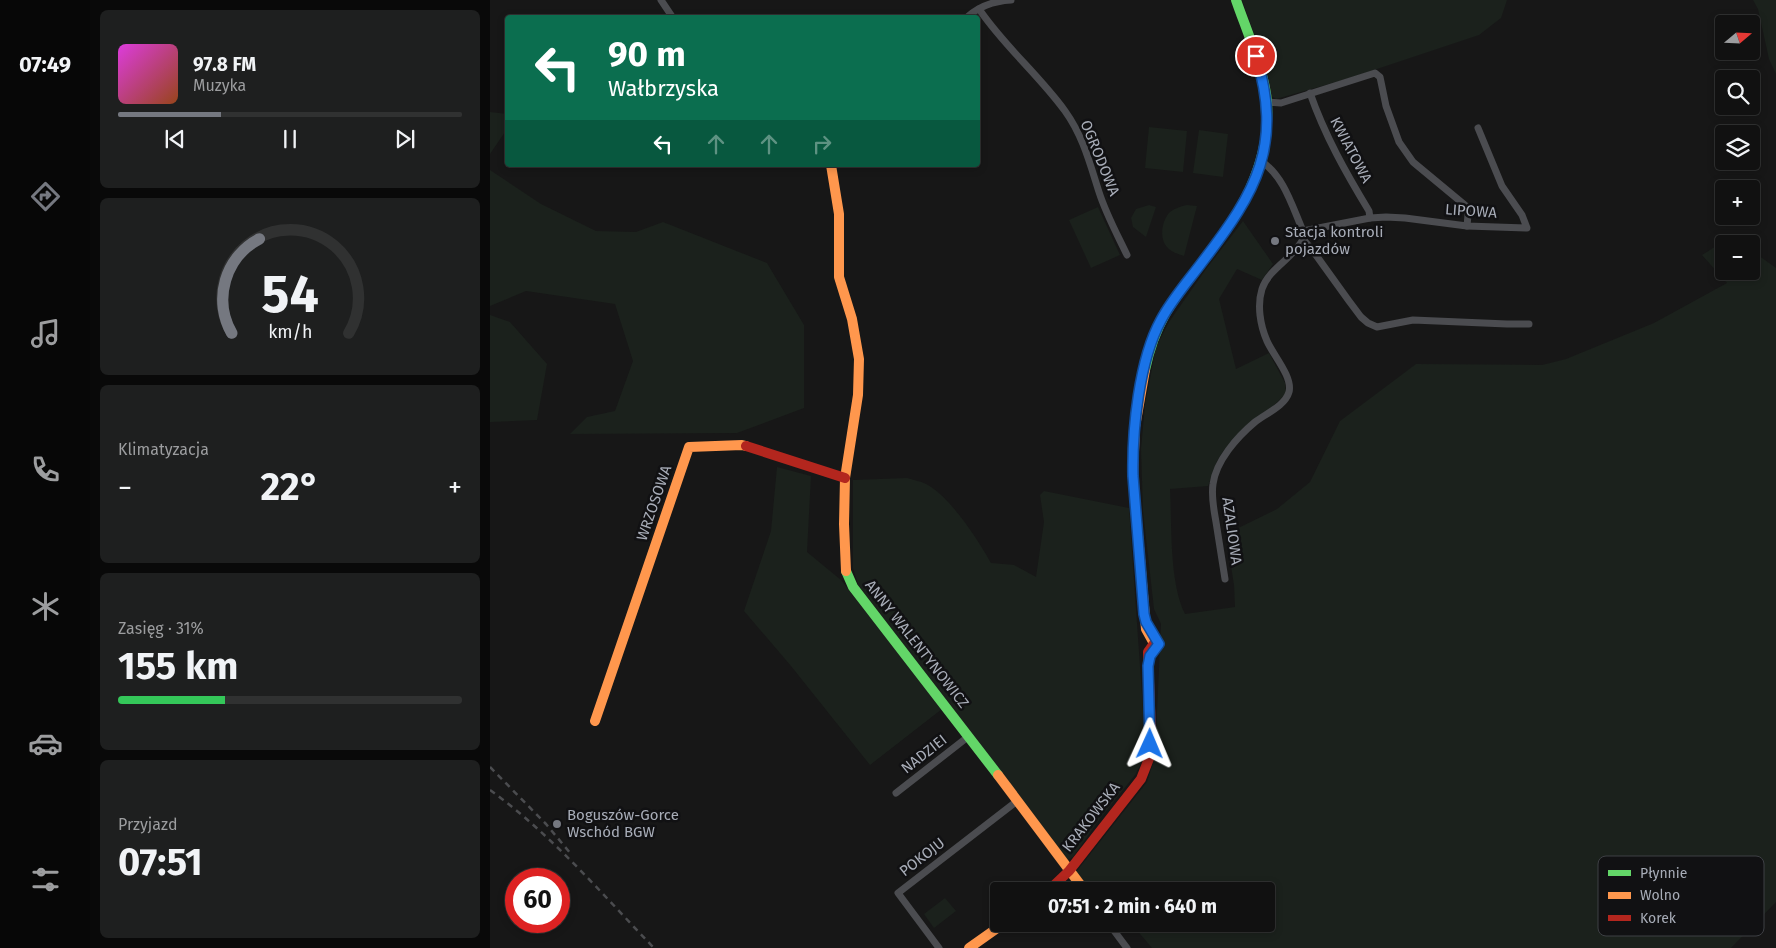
<!DOCTYPE html>
<html lang="pl">
<head>
<meta charset="utf-8">
<style>
  body { margin:0; font-family:"Fira Sans",sans-serif; background:#1e1f1f; color:#f1f3f6; height:100vh; display:flex; flex-direction:column; font-size:19px; white-space:nowrap }
  * { box-sizing:border-box; margin:0 }
  p { font-size:16px; color:#9c9d9f }
  .icon { flex:none; width:28px; height:28px; fill:none; stroke:currentColor; stroke-width:2; stroke-linecap:round; stroke-linejoin:round }
  .map { position:relative; flex:1; overflow:hidden }
  .panel { display:flex; flex-direction:column; gap:10px; padding:10px; background:#090909; width:400px }
  .panel>* { flex:none }
  .guide { position:absolute; left:15px; top:15px; width:475px; height:152px; border-radius:5px; box-shadow:0 2px 8px #0003,0 0 0 1px #303131; background:#0b6e4f; color:#fff; overflow:hidden }
  .needle { width:32px; rotate:71deg }
  .buttons { position:absolute; left:1225px; top:15px; display:grid; gap:10px }
  .buttons a { display:grid; place-items:center; width:45px; height:45px; border-radius:5px; background:#111; box-shadow:0 2px 8px #0003,0 0 0 1px #303131; font-size:25px }
  .speed { position:absolute; left:15px; top:868px; display:flex; gap:10px; font-size:25px; font-weight:700; text-align:center }
  .speed>* { display:grid; place-content:center; width:65px; height:65px; border-radius:50%; background:#111; box-shadow:0 2px 8px #0003,0 0 0 1px #303131; line-height:1 }
  .speed .limit { border:8px solid #d22; background:#fff; color:#111 }
  .pin { position:absolute; display:grid; place-items:center; width:42px; height:42px; color:#fff; margin:-21px; border:2px solid #fff; border-radius:50%; box-shadow:0 1px 5px #0007 }
  .me { position:absolute; width:55px; margin:-28px; rotate:1deg; stroke-linejoin:round; filter:drop-shadow(0 0 4px #0008) }
  .turn { display:flex; align-items:center; gap:18px; height:105px; padding:0 20px; font-size:22px }
  .turn .icon { width:65px; height:65px; stroke-width:2.5 }
  .turn b { display:block; font-size:35px; line-height:42px }
  .lanes { display:flex; align-items:center; height:48px; padding:0 20px; background:#0003; justify-content:center; gap:25px; direction:ltr }
  .lanes .off { opacity:.35 }
  .big { font-size:38px; font-weight:700; line-height:1.1 }
  .panel .tile { flex:1; display:flex; flex-direction:column; justify-content:center; gap:8px; min-width:0; padding:0 18px; border-radius:8px; background:#1e1f1f }
  .panel .dial { align-items:center; gap:0 }
  .dial svg { height:130px; overflow:visible; fill:none; stroke:#303131; stroke-width:7; stroke-linecap:round; text-anchor:middle }
  .dial text { fill:#f1f3f6; stroke:none }
  .song { display:flex; align-items:center; gap:15px }
  .cover { width:60px; height:60px; border-radius:8px; background:linear-gradient(135deg,hsl(300 70% 55%),hsl(20 70% 35%)) }
  .played { height:5px; border-radius:2px; background:linear-gradient(90deg,#757880 30%,#303131 30%) }
  .keys { display:flex; justify-content:space-around; direction:ltr }
  .heat { display:flex; justify-content:space-between; align-items:center; font-size:28px; direction:ltr }
  .charge { height:8px; border-radius:4px; background:linear-gradient(90deg,#34c759 31%,#303131 0) }
  .trip { position:absolute; left:500px; top:882px; width:285px; height:50px; border-radius:5px; background:#111; box-shadow:0 2px 8px #0003,0 0 0 1px #303131; font-weight:700; line-height:50px; text-align:center }
  main { display:flex; flex:1; min-height:0 }
  .menu { display:flex; flex-direction:column; width:90px; justify-content:space-around; align-items:center; background:#070707; color:#9c9d9f }
  .menu .icon { width:35px; height:35px }
  .menu .current { color:#757880 }
  .menu b { font-size:22px; color:#f1f3f6 }
  .map>svg:first-child { display:block }
  .green { fill:#1b211c }
  .lines { fill:none; stroke-linecap:round; stroke-linejoin:round }
  .street { stroke:#4b4c50; stroke-width:7 }
  .fast { stroke:#63d668; stroke-width:10 }
  .slow { stroke:#ff974d; stroke-width:10 }
  .jam { stroke:#b3261e; stroke-width:10 }
  .rail { stroke:#4b4c4f; stroke-width:2.5; stroke-dasharray:6 5; stroke-linecap:butt }
  .route-casing { stroke:#114b97; stroke-width:12 }
  .route { stroke:#1a73e8; stroke-width:9 }
  .poi-dot { fill:#757880; stroke:#111113; stroke-width:2 }
  .labels { text-anchor:middle; stroke-width:5; stroke-linejoin:round; paint-order:stroke }
  .street-label { font-size:15px; fill:#a8adb8; stroke:#111113 }
  .poi-label { font-size:15px; fill:#a8adb8; stroke:#111113; text-anchor:start }
  .key { fill:#111113; stroke:#3e4045; stroke-width:1 }
  .key-label { font-size:14px; fill:#a8adb8 }
</style>
</head>
<body>
<main>
<nav class="menu">
<b>07:49</b>
<svg class="icon current" aria-label="directions" viewBox="0 0 24 24"><path d="M12 3l9 9-9 9-9-9zM9 14v-3h6M13 9l2 2-2 2"/></svg>
<svg class="icon" aria-label="music" viewBox="0 0 24 24"><path d="M9 18V5l10-2v13"/><circle cx="6" cy="18" r="3"/><circle cx="16" cy="16" r="3"/></svg>
<svg class="icon" aria-label="phone" viewBox="0 0 24 24"><path d="M5 4h4l2 5-3 2q2 4 5 5l2-3 5 2v4C11 20 4 13 5 4z"/></svg>
<svg class="icon" aria-label="climate" viewBox="0 0 24 24"><path d="M12 3v18M4 7l16 10M4 17L20 7"/></svg>
<svg class="icon" aria-label="car" viewBox="0 0 24 24"><path d="M5 17H2v-5l4-1 3-4h7l3 4 3 1v5h-3M9 17h6M6 11h13"/><circle cx="7" cy="17" r="2"/><circle cx="17" cy="17" r="2"/></svg>
<svg class="icon" aria-label="filters" viewBox="0 0 24 24"><path d="M4 7h16M4 17h16"/><circle cx="9" cy="7" r="2"/><circle cx="15" cy="17" r="2"/></svg>
</nav>
<section class="panel">
<div class="tile">
<div class="song"><i class="cover"></i><div><b>97.8 FM</b><p>Muzyka</p></div></div>
<div class="played"></div>
<div class="keys"><svg class="icon" aria-label="previous" viewBox="0 0 24 24"><path d="M18 5L8 12l10 7zM5 5v14"/></svg><svg class="icon" aria-label="pause" viewBox="0 0 24 24"><path d="M8 5v14M16 5v14"/></svg><svg class="icon" aria-label="next" viewBox="0 0 24 24"><path d="M6 5l10 7-10 7zM19 5v14"/></svg></div>
</div>
<div class="tile dial"><svg viewBox="0 0 100 80">
<path d="M14 69A42 42 0 1 1 86 69"/>
<path d="M14 69A42 42 0 0 1 31 11" stroke="#757880"/>
<text x="50" y="56" font-size="32" font-weight="700">54</text>
<text x="50" y="72" font-size="11">km/h</text>
</svg></div>
<div class="tile"><p>Klimatyzacja</p>
<div class="heat"><a>−</a><b class="big">22°</b><a>+</a></div>
</div>
<div class="tile"><p>Zasięg · 31%</p><b class="big">155 km</b><div class="charge"></div></div>
<div class="tile"><p>Przyjazd</p><b class="big">07:51</b></div>
</section>
<div class="map">
<svg width="1286" height="948" viewBox="0 0 1286 948">
  <rect width="100%" height="100%" fill="#171717"/>
  <g class="green">
    <path d="M 752,0 L 1017,0 L 1011,18 L 989,35 L 857,79 L 786,99 L 781,96 L 777,70 Z"/>
    <path d="M 1263,0 L 1286,0 L 1286,74 L 1279,59 L 1268,9 Z"/>
    <path d="M 0,112 L 18,114 L 17,129 L 0,154 Z"/>
    <path d="M 659,127 L 697,131 L 693,172 L 655,168 Z"/>
    <path d="M 709,130 L 738,134 L 733,177 L 703,173 Z"/>
    <path d="M 0,170 L 51,204 L 106,231 L 146,232 L 173,222 L 277,263 L 314,325 L 314,408 L 247,433 L 80,434 L 97,417 L 125,411 L 143,361 L 125,304 L 36,291 L 0,306 Z"/>
    <path d="M 659,205 L 666,207 L 656,237 L 643,227 L 641,218 L 646,209 Z"/>
    <path d="M 697,205 L 707,206 L 694,256 C 688,254 681,252 677,247 C 669,238 672,221 679,213 C 683,209 691,206 697,205 Z"/>
    <path d="M 608,207 L 630,255 L 601,268 L 579,220 Z"/>
    <path d="M 753,221 L 783,264 L 772,280 L 747,269 L 729,299 L 746,369 L 779,353 L 795,383 L 796,393 C 776,416 747,430 730,456 C 724,465 722,477 718,486 L 680,489 C 682,526 679,581 695,614 L 745,607 L 744,585 L 736,534 L 787,509 L 820,482 L 850,421 L 926,364 L 1052,365 L 1076,359 L 1164,323 L 1237,283 L 1212,255 L 1242,236 L 1252,244 L 1234,244 L 1234,271 L 1261,271 L 1261,250 L 1286,268 L 1286,902 L 1241,948 L 662,948 L 645,928 L 637,924 L 776,924 L 776,891 L 600,891 L 586,872 L 657,782 L 665,757 L 671,624 L 664,609 L 653,511 L 651,449 L 655,405 L 666,347 L 679,322 L 716,269 Z"/>
    <path d="M 0,315 L 20,322 L 57,364 L 47,420 L 0,422 Z"/>
    <path d="M 287,467 L 321,476 L 317,552 L 351,580 L 452,709 L 380,765 L 301,666 L 254,611 L 281,531 Z"/>
    <path d="M 417,478 C 423,480 430,481 436,484 C 460,496 488,540 501,563 L 524,565 L 546,577 L 554,522 L 550,495 L 554,491 L 639,508 L 656,753 L 645,775 L 609,820 L 583,857 L 578,860 L 574,857 L 368,585 L 363,568 L 363,480 Z"/>
    <path d="M 455,898 L 466,911 L 444,928 L 434,914 Z"/>
  </g>
  <g class="lines">
    <g class="street">
      <path d="M 171,0 L 183,18"/>
      <path d="M 489,9 C 514,46 549,75 575,111 C 593,136 600,164 609,192 C 616,214 627,234 637,255"/>
      <path d="M 476,18 C 489,6 504,1 521,0"/>
      <path d="M 820,93 C 835,136 856,173 879,211 L 880,218"/>
      <path d="M 777,102 L 791,103 L 885,73 L 890,77 L 896,106 L 909,142 L 923,162 L 976,206 L 978,215 L 977,226"/>
      <path d="M 771,161 C 794,176 802,206 813,231 L 813,239 L 823,251 L 859,301 L 871,317 L 878,323 L 887,327 L 923,320 L 1017,324 L 1039,324"/>
      <path d="M 813,231 L 880,218 L 896,217 L 915,218 L 977,226 L 1037,228 L 1032,215 L 1012,186 L 988,128"/>
      <path d="M 735,579 C 732,560 729,541 726,522 C 724,510 721,497 723,484 C 726,461 747,437 765,422 C 775,414 795,406 799,392 C 803,377 783,355 777,341 C 770,325 767,305 772,289 C 779,268 804,258 813,239"/>
      <path d="M 406,793 L 479,736"/>
      <path d="M 619,924 L 637,948"/>
      <path d="M 449,948 L 408,893 L 527,801"/>
    </g>
    <g class="fast">
      <path d="M 655,370 C 665,322 682,301 711,264 C 749,215 781,167 777,102 C 775,73 756,29 746,0"/>
      <path d="M 356,571 L 363,587 L 508,775"/>
    </g>
    <g class="slow">
      <path d="M 341,165 L 349,214 L 349,277 L 362,319 L 369,359 L 368,395 L 355,478 L 354,524 L 356,571"/>
      <path d="M 655,370 L 645,427 L 643,476 L 656,629 L 666,647"/>
      <path d="M 105,721 L 199,447 L 252,445 L 256,446"/>
      <path d="M 508,775 L 595,891"/>
      <path d="M 479,948 L 513,924"/>
    </g>
    <g class="jam">
      <path d="M 256,446 L 355,478"/>
      <path d="M 558,891 L 579,871 L 651,779 L 660,756 L 661,733 L 658,652 L 666,641"/>
    </g>
    <g class="rail">
      <path d="M 0,767 L 56,824 L 81,854"/>
      <path d="M 0,790 C 61,834 112,894 164,948"/>
    </g>
  </g>
  <g class="lines">
    <defs>
      <path id="route" d="M 660,744 L 658,666 L 660,656 L 669,644 L 656,622 L 654,614 L 643,476 C 642,430 649,360 671,320 C 682,299 699,280 713,261 C 767,191 793,145 766,56"/>
    </defs>
    <use href="#route" class="route-casing"/>
    <use href="#route" class="route"/>
  </g>
  <g class="poi-dot">
    <circle cx="785" cy="241" r="5"/>
    <circle cx="67" cy="824" r="5"/>
  </g>
  <g class="labels">
    <g class="street-label">
      <text transform="translate(861 150) rotate(62)" y="5">KWIATOWA</text>
      <text transform="translate(610 158) rotate(68)" y="5">OGRODOWA</text>
      <text transform="translate(981 211) rotate(4)" y="5">LIPOWA</text>
      <text transform="translate(164 503) rotate(-71)" y="5">WRZOSOWA</text>
      <text transform="translate(742 531) rotate(82)" y="5">AZALIOWA</text>
      <text transform="translate(427 644) rotate(52)" y="5">ANNY WALENTYNOWICZ</text>
      <text transform="translate(434 754) rotate(-38)" y="5">NADZIEI</text>
      <text transform="translate(601 817) rotate(-52)" y="5">KRAKOWSKA</text>
      <text transform="translate(432 857) rotate(-38)" y="5">POKOJU</text>
    </g>
    <g class="poi-label">
      <text x="795" y="237">Stacja kontroli<tspan x="795" dy="17">pojazdów</tspan></text>
      <text x="77" y="820">Boguszów-Gorce<tspan x="77" dy="17">Wschód BGW</tspan></text>
    </g>
  </g>
  <rect x="1108" y="856" width="166" height="80" rx="8" class="key"/>
  <rect x="1118" y="870" width="23" height="6" fill="#63d668"/>
  <rect x="1118" y="892" width="23" height="7" fill="#ff974d"/>
  <rect x="1118" y="915" width="23" height="6" fill="#b3261e"/>
  <g class="key-label">
    <text x="1150" y="878">Płynnie</text>
    <text x="1150" y="900">Wolno</text>
    <text x="1150" y="923">Korek</text>
  </g>
</svg>
<div class="buttons">
<a><svg class="needle" viewBox="-14 -14 28 28"><path d="M0-13l5 13h-10z" fill="#e53935"/><path d="M0 13l5-13h-10z" fill="#9c9d9f"/></svg></a>
<a><svg class="icon" aria-label="search" viewBox="0 0 24 24"><circle cx="10" cy="10" r="6"/><path d="M15 15l6 6"/></svg></a>
<a><svg class="icon" aria-label="layers" viewBox="0 0 24 24"><path d="M12 4l9 5-9 5-9-5zM3 14l9 5 9-5"/></svg></a>
<a>+</a>
<a>−</a>
</div>
<div class="speed"><div class="limit">60</div></div>
<div class="pin" style="left:766px;top:56px;background:#d93025"><svg class="icon" aria-label="arrive" viewBox="0 0 24 24"><path d="M6 21V4h12l-3 4 3 4H6"/></svg></div>
<svg class="me" style="left:660px;top:744px" viewBox="-20 -20 40 40"><path d="M0-17L14 15 0 8-14 15z" fill="#1a73e8" stroke="#fff" stroke-width="4"/></svg>
<div class="trip">07:51 · 2 min · 640 m</div>
<div class="guide">
<div class="turn"><svg class="icon" aria-label="left" viewBox="0 0 24 24"><path d="M17 20v-9H6M10 6l-5 5 5 5"/></svg><div><b>90 m</b>Wałbrzyska</div></div>
<div class="lanes"><svg class="icon" aria-label="left" viewBox="0 0 24 24"><path d="M17 20v-9H6M10 6l-5 5 5 5"/></svg><svg class="icon off" aria-label="ahead" viewBox="0 0 24 24"><path d="M12 20V5M6 11l6-6 6 6"/></svg><svg class="icon off" aria-label="ahead" viewBox="0 0 24 24"><path d="M12 20V5M6 11l6-6 6 6"/></svg><svg class="icon off" aria-label="right" viewBox="0 0 24 24"><path d="M7 20v-9h11M14 6l5 5-5 5"/></svg></div>
</div>
</div>
</main>
</body>
</html>
